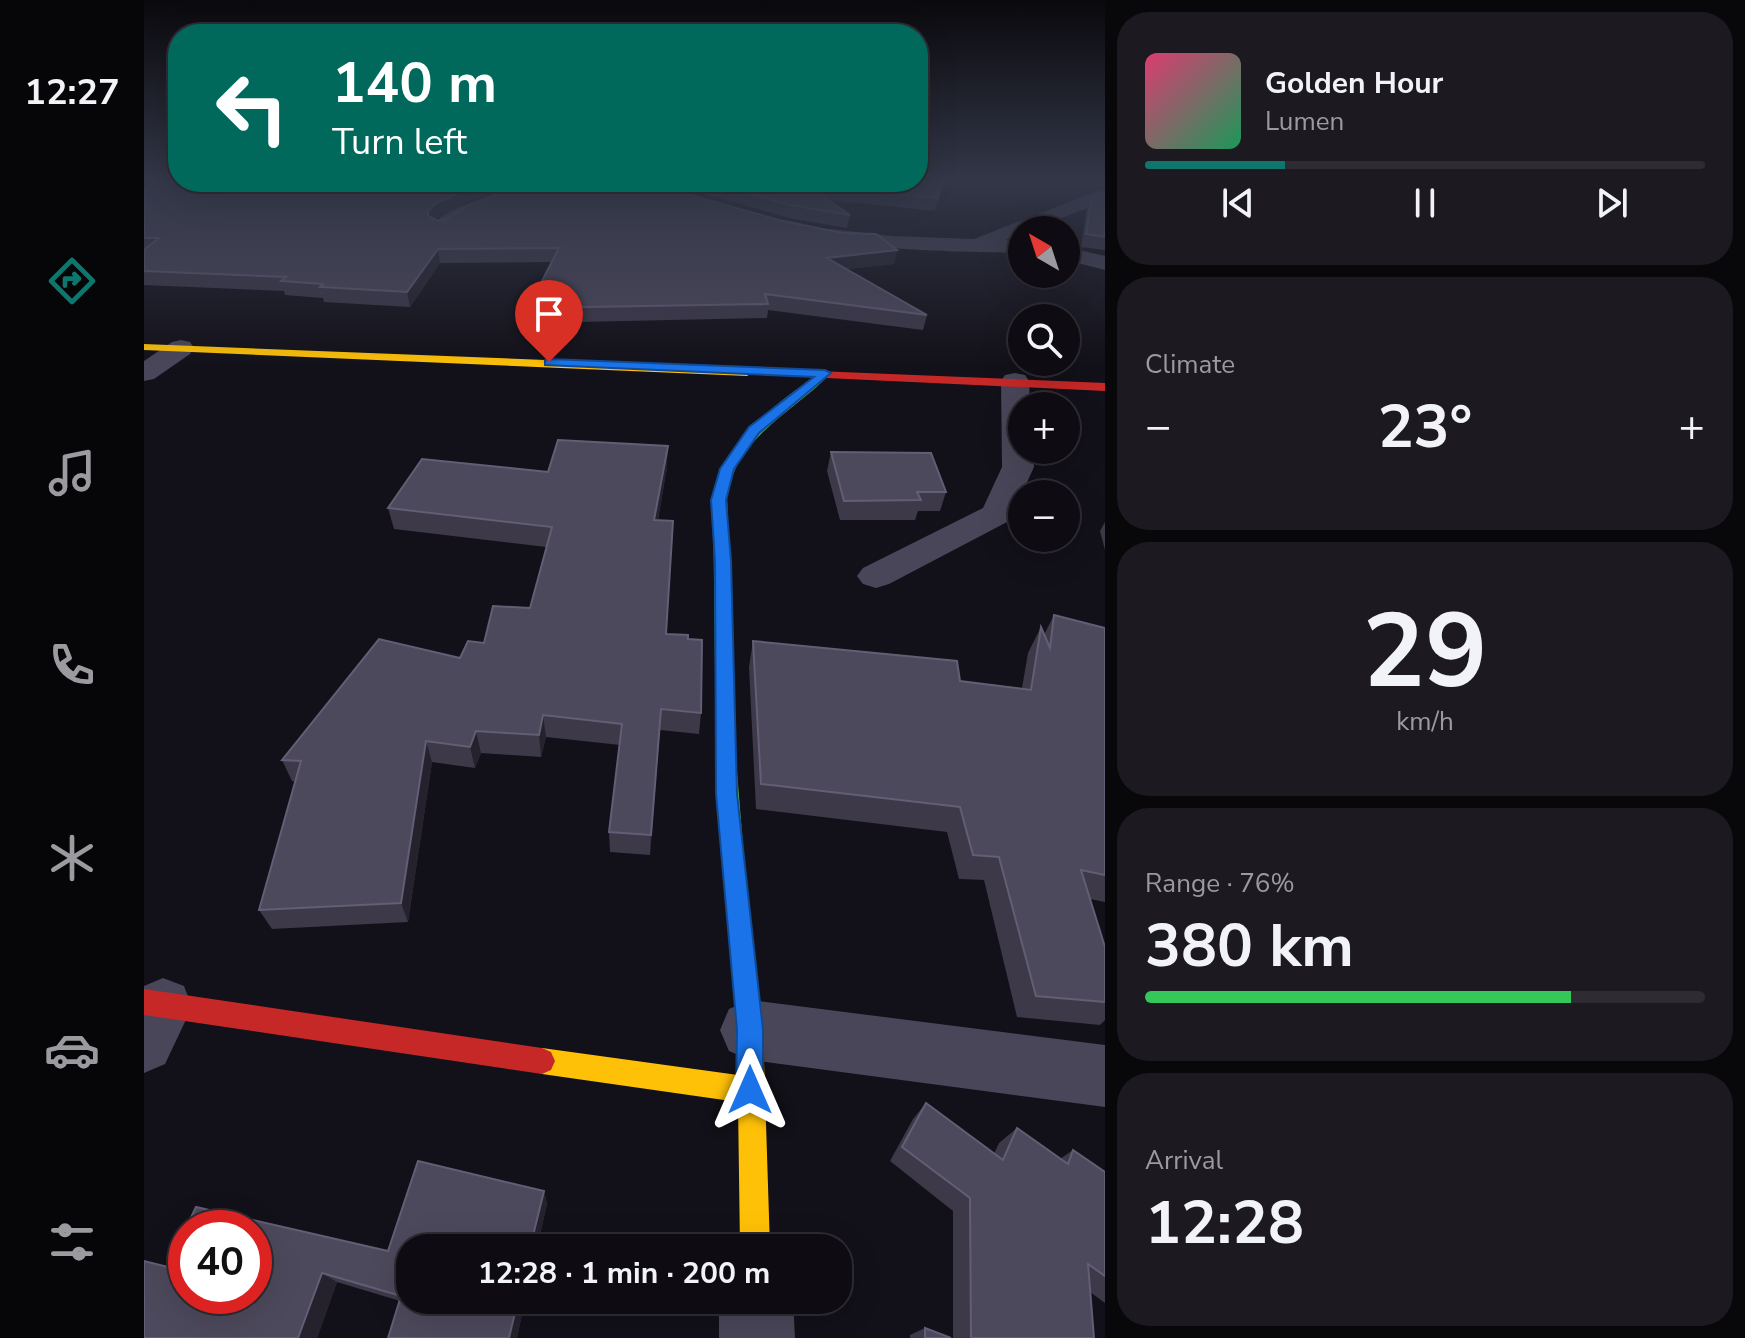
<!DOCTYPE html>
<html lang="en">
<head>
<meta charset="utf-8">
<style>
  body { margin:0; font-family:"Nunito Sans",sans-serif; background:#1c1a20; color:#f1f3f6; height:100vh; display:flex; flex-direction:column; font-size:30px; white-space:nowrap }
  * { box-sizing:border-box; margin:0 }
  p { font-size:26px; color:#9b9b9f }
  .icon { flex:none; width:44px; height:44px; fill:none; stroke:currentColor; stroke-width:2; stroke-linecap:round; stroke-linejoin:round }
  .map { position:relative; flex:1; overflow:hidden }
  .side { display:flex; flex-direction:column; gap:12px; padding:12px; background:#08070a; width:640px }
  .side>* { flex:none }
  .banner { position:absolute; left:24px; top:24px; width:760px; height:168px; border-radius:32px; box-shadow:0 8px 32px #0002,0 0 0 2px #2e2c32; background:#00695c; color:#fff; overflow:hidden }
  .needle { width:52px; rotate:321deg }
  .fabs { position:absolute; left:864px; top:216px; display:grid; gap:16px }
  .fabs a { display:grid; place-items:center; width:72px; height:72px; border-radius:50%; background:#0e0c12; box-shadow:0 8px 32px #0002,0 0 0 2px #2e2c32; font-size:40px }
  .speed { position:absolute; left:24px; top:1210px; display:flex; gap:16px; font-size:40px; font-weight:700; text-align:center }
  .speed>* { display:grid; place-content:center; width:104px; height:104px; border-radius:50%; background:#0e0c12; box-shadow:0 8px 32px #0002,0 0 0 2px #2e2c32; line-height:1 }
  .speed .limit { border:12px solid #d22; background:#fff; color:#111 }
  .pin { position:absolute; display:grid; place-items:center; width:68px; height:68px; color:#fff; margin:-82px -34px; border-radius:50% 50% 50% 0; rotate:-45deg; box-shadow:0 0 8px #0007 }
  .pin .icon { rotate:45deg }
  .me { position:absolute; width:88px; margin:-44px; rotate:0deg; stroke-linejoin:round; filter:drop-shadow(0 0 6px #0008) }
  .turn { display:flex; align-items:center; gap:28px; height:168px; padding:0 32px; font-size:36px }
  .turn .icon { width:104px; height:104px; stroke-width:2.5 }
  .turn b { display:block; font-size:56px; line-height:68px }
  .big { font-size:60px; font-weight:700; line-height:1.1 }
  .side .tile { flex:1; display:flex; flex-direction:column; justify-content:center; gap:12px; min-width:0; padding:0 28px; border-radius:32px; background:#1c1a20 }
  .side .dial { align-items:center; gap:0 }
  .dial b { font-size:104px; line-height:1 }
  .song { display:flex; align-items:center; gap:24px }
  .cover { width:96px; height:96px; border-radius:12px; background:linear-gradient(135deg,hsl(340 70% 55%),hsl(150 70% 35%)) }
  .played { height:8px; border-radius:4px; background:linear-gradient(90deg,#0f766e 25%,#2e2c32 25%) }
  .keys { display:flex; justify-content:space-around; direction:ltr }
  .heat { display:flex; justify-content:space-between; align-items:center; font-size:44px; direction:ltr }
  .charge { height:12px; border-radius:6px; background:linear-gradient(90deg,#34c759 76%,#2e2c32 0) }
  .trip { position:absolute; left:252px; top:1234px; width:456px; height:80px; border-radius:32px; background:#0e0c12; box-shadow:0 8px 32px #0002,0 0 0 2px #2e2c32; font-weight:700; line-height:80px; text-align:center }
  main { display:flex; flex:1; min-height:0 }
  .tabs { display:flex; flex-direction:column; width:144px; justify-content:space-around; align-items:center; background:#060507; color:#9b9b9f }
  .tabs .icon { width:56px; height:56px }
  .tabs .selected { color:#0f766e }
  .tabs b { font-size:36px; color:#f1f3f6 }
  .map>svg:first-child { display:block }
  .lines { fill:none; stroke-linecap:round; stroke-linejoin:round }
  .street { fill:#494659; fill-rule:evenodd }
  .fast { fill:#4caf50; fill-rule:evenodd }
  .slow { fill:#ffc107; fill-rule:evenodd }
  .jam { fill:#c62828; fill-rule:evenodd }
  .wall { fill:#3d3948 }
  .shaded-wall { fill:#25222d }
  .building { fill:#4d495c; stroke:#635d75; stroke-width:2 }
  .route { fill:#1a73e8; stroke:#114b97; stroke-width:2 }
</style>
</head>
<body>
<main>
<nav class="tabs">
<b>12:27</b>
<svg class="icon selected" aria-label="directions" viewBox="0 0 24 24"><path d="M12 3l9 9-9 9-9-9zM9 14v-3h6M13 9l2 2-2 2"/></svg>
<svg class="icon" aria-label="music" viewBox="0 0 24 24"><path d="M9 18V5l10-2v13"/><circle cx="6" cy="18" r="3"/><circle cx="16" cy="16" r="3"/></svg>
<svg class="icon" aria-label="phone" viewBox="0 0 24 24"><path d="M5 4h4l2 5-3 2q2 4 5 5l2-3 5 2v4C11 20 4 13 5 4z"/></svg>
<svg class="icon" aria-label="climate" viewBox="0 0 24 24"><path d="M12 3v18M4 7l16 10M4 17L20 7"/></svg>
<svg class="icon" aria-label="car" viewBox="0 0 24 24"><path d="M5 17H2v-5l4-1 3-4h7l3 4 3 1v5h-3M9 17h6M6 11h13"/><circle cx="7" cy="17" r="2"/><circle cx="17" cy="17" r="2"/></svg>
<svg class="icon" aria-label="filters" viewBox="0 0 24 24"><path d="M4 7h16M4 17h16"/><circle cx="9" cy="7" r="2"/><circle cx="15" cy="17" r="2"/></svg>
</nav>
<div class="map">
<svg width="961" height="1338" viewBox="0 0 961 1338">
  <rect width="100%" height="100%" fill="#121018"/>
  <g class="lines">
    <g class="street">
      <path d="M 366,182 L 385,182 C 369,204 347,205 325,215 C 315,220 309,229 298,232 L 288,226 C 308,200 344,205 366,182 Z"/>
      <path d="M 538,182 L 571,182 L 568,186 L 523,197 L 514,191 L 517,187 Z"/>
      <path d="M 961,188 L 961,201 L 887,230 L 878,230 L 878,233 L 861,240 L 878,241 L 878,253 C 848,252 690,251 676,235 L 686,229 L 748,236 L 830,239 Z"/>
      <path d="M 922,247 L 961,256 L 961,270 L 922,260 Z"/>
      <path d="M 37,340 L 46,342 L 50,348 L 46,354 L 10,379 L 0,381 L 0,361 L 28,342 Z"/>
      <path d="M 871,373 L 881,375 L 885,381 L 886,406 L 878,406 L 878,450 L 889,450 L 890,467 L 865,521 L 745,584 L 732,588 L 719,584 L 713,576 L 719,568 L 839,508 L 858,467 L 857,381 L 861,375 Z"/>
      <path d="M 19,978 L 40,986 L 48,1007 L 21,1064 L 0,1073 L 0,986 Z"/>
      <path d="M 606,1000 L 961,1045 L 961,1107 L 606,1060 L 585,1051 L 576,1030 L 585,1009 Z"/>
      <path d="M 575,1300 L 649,1300 L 651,1338 L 575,1338 Z"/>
    </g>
    <path class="fast" d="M 677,371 L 687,373 C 648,414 595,434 583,495 L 592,759 L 601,870 L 598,877 L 590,880 L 582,877 L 579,870 L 572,759 L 569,495 C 581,437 633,405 677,371 Z"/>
    <g class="slow">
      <path d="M 0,344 L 603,368 L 609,372 L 603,376 L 0,350 Z"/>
      <path d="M 590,860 L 598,863 L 601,870 L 619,1030 L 626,1248 L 596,1248 L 594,1102 L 398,1074 L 389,1070 L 385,1061 L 389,1052 L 398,1048 L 594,1075 L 593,1030 L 579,870 L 582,863 Z"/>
    </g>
    <g class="jam">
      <path d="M 603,368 L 961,383 L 961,391 L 599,374 L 599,370 Z"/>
      <path d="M 0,989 L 398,1048 L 407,1052 L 411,1061 L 407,1070 L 398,1074 L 0,1015 Z"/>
    </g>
  </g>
  <g class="wall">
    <path d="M 798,181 L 791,211 L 685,200 L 706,215 L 703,228 L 645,218 L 519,182 L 774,182 Z"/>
    <path d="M 34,182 L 361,182 L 346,192 L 294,216 L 291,219 L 294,221 L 635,220 L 753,250 L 750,264 L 703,269 L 783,315 L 779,330 L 624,310 L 623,318 L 386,323 L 384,308 L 408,262 L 296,263 L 266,307 L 180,302 L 179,298 L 141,295 L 140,291 L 0,285 L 0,188 Z"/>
    <path d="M 961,193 L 961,250 L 937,247 L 942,212 L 947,199 Z"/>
    <path d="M 687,452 L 802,492 L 796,511 L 774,511 L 771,520 L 696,520 L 683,471 Z"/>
    <path d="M 523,467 L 514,520 L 523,634 L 544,639 L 557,713 L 555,734 L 516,730 L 506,855 L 466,852 L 465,832 L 476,745 L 402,737 L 397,757 L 337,753 L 331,768 L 288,762 L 264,922 L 128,929 L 115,910 L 151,782 L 148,781 L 138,760 L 316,658 L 340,643 L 386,608 L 402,547 L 250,529 L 244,508 L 404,472 Z"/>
    <path d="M 961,522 L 961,550 L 956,531 Z"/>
    <path d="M 910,615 L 961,628 L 961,902 L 946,899 L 961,947 L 961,1020 L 956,1025 L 873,1017 L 840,880 L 815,879 L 803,832 L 612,809 L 605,667 L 609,641 L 816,681 L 878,688 L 884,653 L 897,627 L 900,635 Z"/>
    <path d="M 782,1103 L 850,1154 L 855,1143 L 873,1128 L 916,1159 L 929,1150 L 961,1172 L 961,1303 L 946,1292 L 950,1338 L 809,1338 L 809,1211 L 746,1161 L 769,1119 Z"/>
    <path d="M 400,1191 L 403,1204 L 393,1248 L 266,1248 L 266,1300 L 381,1300 L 373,1338 L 244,1338 L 256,1301 L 193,1282 L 173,1338 L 0,1338 L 24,1267 L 244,1251 Z"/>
    <path d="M 781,1328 L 807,1338 L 766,1338 L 766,1335 Z"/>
  </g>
  <g class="shaded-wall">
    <path d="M 949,181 L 961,181 L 961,186 L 946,191 Z"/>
    <path d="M 340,182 L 361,182 L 346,192 L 294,216 L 286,224 L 284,211 L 292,203 Z"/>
    <path d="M 294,249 L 296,263 L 266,307 L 263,292 Z"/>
    <path d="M 753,250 L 750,264 L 680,272 L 683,258 Z"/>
    <path d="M 524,446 L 523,467 L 510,541 L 510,520 Z"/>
    <path d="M 517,709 L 516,730 L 506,855 L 507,835 Z"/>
    <path d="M 399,715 L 402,737 L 397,757 L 395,735 Z"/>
    <path d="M 332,731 L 337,753 L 331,768 L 326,747 Z"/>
    <path d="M 282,741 L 288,762 L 264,922 L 257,903 Z"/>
    <path d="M 400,1191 L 403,1204 L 393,1248 L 386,1248 Z"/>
    <path d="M 178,1273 L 193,1282 L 173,1338 L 154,1338 Z"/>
    <path d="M 374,1300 L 381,1300 L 373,1338 L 365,1338 Z"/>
  </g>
  <g class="building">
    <path d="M 11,181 L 34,181 L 34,182 L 340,182 L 292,203 L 284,211 L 284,216 L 294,221 L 301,220 L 325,205 L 365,190 L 374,182 L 500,182 L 635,220 L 698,233 L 732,234 L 753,250 L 683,258 L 783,315 L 621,294 L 624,304 L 384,308 L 415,248 L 294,249 L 263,292 L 176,287 L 179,284 L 137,281 L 142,277 L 0,271 L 0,250 L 15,238 L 0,238 L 0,188 Z"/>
    <path d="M 774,181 L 798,181 L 794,198 L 665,186 L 706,215 L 646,205 L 562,182 L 774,182 Z"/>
    <path d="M 961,193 L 961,237 L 942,234 L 947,199 Z"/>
    <path d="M 414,440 L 524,446 L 510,520 L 529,521 L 522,634 L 544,635 L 544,639 L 558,640 L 557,713 L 517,709 L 507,835 L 465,832 L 478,724 L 399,715 L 395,735 L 332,731 L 326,747 L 282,741 L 257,903 L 115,910 L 157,761 L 138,760 L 235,639 L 316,658 L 324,641 L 340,643 L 349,606 L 386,608 L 408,527 L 244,508 L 278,459 L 404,472 Z"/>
    <path d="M 687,452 L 787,453 L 802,492 L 773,492 L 777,500 L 700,501 Z"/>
    <path d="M 910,615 L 961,628 L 961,875 L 937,870 L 961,947 L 961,1002 L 892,996 L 855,857 L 829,855 L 816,807 L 617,784 L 609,641 L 813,661 L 816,681 L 887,690 L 897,627 L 906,648 Z"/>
    <path d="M 782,1103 L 859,1160 L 873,1128 L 924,1164 L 929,1150 L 961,1172 L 961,1276 L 944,1264 L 950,1338 L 827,1338 L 826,1198 L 758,1147 Z"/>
    <path d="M 274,1161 L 400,1191 L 386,1248 L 266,1248 L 266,1300 L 374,1300 L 365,1338 L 244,1338 L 257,1296 L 178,1273 L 154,1338 L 0,1338 L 0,1261 L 24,1267 L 42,1228 L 42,1296 L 110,1296 L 110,1228 L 42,1228 L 52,1207 L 244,1251 Z"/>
    <path d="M 781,1328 L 807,1338 L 781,1338 Z"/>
  </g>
  <linearGradient id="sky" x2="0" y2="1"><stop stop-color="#0a090d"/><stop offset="0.49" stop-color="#333748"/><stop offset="1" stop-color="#333748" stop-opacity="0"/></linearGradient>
  <rect width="961" height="368" fill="url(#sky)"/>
  <path class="route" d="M 405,359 L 681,370 L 687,373 L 615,433 L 590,469 L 582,500 L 587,561 L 593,794 L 619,1030 L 619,1090 L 615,1100 L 606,1104 L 596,1100 L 592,1090 L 593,1030 L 572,794 L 571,561 L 567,500 L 576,469 L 605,427 L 670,377 L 401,365 L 401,360 Z"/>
</svg>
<div class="fabs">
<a><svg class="needle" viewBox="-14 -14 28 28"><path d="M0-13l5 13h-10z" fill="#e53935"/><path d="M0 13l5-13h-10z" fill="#9b9b9f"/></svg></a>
<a><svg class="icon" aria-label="search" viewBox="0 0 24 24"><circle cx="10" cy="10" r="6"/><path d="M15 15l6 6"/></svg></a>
<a>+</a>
<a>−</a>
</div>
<div class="speed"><div class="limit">40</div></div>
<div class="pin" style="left:405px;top:362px;background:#d93025"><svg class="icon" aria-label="arrive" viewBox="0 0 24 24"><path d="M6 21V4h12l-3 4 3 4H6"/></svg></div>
<svg class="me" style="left:606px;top:1090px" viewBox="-20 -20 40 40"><path d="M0-17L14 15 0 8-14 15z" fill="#1a73e8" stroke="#fff" stroke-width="4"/></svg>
<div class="trip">12:28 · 1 min · 200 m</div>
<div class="banner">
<div class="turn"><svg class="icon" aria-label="left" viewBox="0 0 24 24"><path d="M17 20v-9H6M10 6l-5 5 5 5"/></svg><div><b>140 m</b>Turn left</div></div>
</div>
</div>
<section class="side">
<div class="tile">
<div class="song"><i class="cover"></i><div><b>Golden Hour</b><p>Lumen</p></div></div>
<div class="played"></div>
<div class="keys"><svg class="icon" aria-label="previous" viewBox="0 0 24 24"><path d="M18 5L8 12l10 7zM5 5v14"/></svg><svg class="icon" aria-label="pause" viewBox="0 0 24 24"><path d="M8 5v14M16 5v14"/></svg><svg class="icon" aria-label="next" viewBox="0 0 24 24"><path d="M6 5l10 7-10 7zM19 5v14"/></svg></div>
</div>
<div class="tile"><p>Climate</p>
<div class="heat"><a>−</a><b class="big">23°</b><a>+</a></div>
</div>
<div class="tile dial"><b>29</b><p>km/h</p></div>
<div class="tile"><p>Range · 76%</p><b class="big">380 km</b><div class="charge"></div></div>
<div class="tile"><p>Arrival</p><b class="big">12:28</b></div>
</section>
</main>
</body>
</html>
